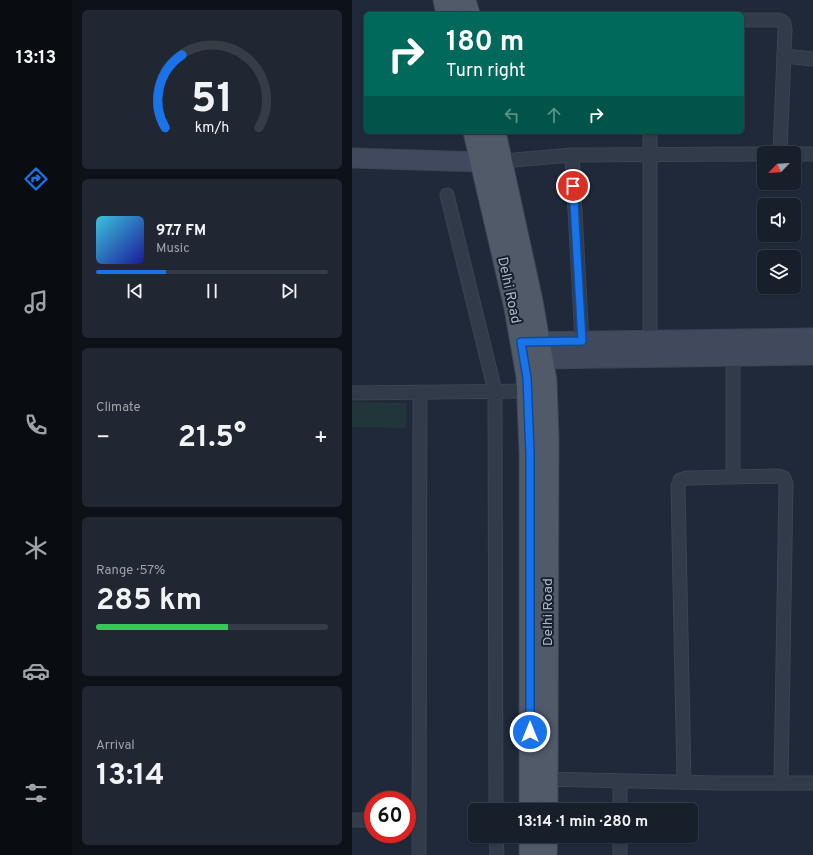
<!DOCTYPE html>
<html lang="en">
<head>
<meta charset="utf-8">
<style>
  body { margin:0; font-family:Overpass,sans-serif; background:#202733; color:#f1f3f6; height:100vh; display:flex; flex-direction:column; font-size:15px; white-space:nowrap }
  * { box-sizing:border-box; margin:0 }
  p { font-size:13px; color:#9ea2a9 }
  .icon { flex:none; width:22px; height:22px; fill:none; stroke:currentColor; stroke-width:2; stroke-linecap:round; stroke-linejoin:round }
  .map { position:relative; flex:1; overflow:hidden }
  .drawer { display:flex; flex-direction:column; gap:10px; padding:10px; background:#0d1118; width:280px }
  .drawer>* { flex:none }
  .top-card { position:absolute; left:12px; top:12px; width:380px; height:122px; border-radius:6px; box-shadow:0 1px 3px #0004,0 0 0 1px #363d47; background:#00695c; color:#fff; overflow:hidden }
  .needle { width:26px; rotate:245deg }
  .buttons { position:absolute; left:405px; top:146px; display:grid; gap:8px }
  .buttons a { display:grid; place-items:center; width:44px; height:44px; border-radius:6px; background:#171f2b; box-shadow:0 1px 3px #0004,0 0 0 1px #363d47; font-size:20px }
  .speed { position:absolute; left:12px; top:791px; display:flex; gap:8px; font-size:20px; font-weight:700; text-align:center }
  .speed>* { display:grid; place-content:center; width:52px; height:52px; border-radius:50%; background:#171f2b; box-shadow:0 1px 3px #0004,0 0 0 1px #363d47; line-height:1 }
  .speed .limit { border:6px solid #d22; background:#fff; color:#111 }
  .pin { position:absolute; display:grid; place-items:center; width:34px; height:34px; color:#fff; margin:-17px; border:2px solid #fff; border-radius:50%; box-shadow:0 1px 4px #0007 }
  .me { position:absolute; width:44px; margin:-22px; rotate:0deg; stroke-linejoin:round; filter:drop-shadow(0 0 3px #0008) }
  .turn { display:flex; align-items:center; gap:14px; height:84px; padding:0 16px; font-size:18px }
  .turn .icon { width:52px; height:52px; stroke-width:2.5 }
  .turn b { display:block; font-size:28px; line-height:34px }
  .lanes { display:flex; align-items:center; height:38px; padding:0 16px; background:#0003; justify-content:center; gap:20px; direction:ltr }
  .lanes .off { opacity:.35 }
  .big { font-size:30px; font-weight:700; line-height:1.1 }
  .drawer .widget { flex:1; display:flex; flex-direction:column; justify-content:center; gap:6px; min-width:0; padding:0 14px; border-radius:6px; background:#202733 }
  .drawer .dial { align-items:center; gap:0 }
  .dial svg { height:104px; overflow:visible; fill:none; stroke:#363d47; stroke-width:7; stroke-linecap:round; text-anchor:middle }
  .dial text { fill:#f1f3f6; stroke:none }
  .song { display:flex; align-items:center; gap:12px }
  .cover { width:48px; height:48px; border-radius:6px; background:linear-gradient(135deg,hsl(190 70% 55%),hsl(240 70% 35%)) }
  .played { height:4px; border-radius:2px; background:linear-gradient(90deg,#1a73e8 30%,#363d47 30%) }
  .keys { display:flex; justify-content:space-around; direction:ltr }
  .heat { display:flex; justify-content:space-between; align-items:center; font-size:22px; direction:ltr }
  .charge { height:6px; border-radius:3px; background:linear-gradient(90deg,#34c759 57%,#363d47 0) }
  .trip { position:absolute; left:116px; top:803px; width:230px; height:40px; border-radius:6px; background:#171f2b; box-shadow:0 1px 3px #0004,0 0 0 1px #363d47; font-weight:700; line-height:40px; text-align:center }
  main { display:flex; flex:1; min-height:0 }
  .tabs { display:flex; flex-direction:column; width:72px; justify-content:space-around; align-items:center; background:#090c11; color:#9ea2a9 }
  .tabs .icon { width:28px; height:28px }
  .tabs .selected { color:#1a73e8 }
  .tabs b { font-size:18px; color:#f1f3f6 }
  .map>svg:first-child { display:block }
  .green { fill:#20363a }
  .lines { fill:none; stroke-linecap:round; stroke-linejoin:round }
  .minor-casing { stroke:#3c4452; stroke-width:15 }
  .secondary-casing { stroke:#3c4452; stroke-width:21 }
  .primary-casing { stroke:#3c4452; stroke-width:23 }
  .minor { stroke:#323b49; stroke-width:13 }
  .secondary { stroke:#404a5c; stroke-width:19 }
  .primary { stroke:#505a69; stroke-width:21 }
  .route-casing { stroke:#114b97; stroke-width:10 }
  .route { stroke:#1a73e8; stroke-width:7 }
  .labels { text-anchor:middle; stroke-width:4; stroke-linejoin:round; paint-order:stroke }
  .street-label { font-size:14px; fill:#acb6c6; stroke:#18202d }
</style>
</head>
<body>
<main>
<nav class="tabs">
<b>13:13</b>
<svg class="icon selected" aria-label="directions" viewBox="0 0 24 24"><path d="M12 3l9 9-9 9-9-9zM9 14v-3h6M13 9l2 2-2 2"/></svg>
<svg class="icon" aria-label="music" viewBox="0 0 24 24"><path d="M9 18V5l10-2v13"/><circle cx="6" cy="18" r="3"/><circle cx="16" cy="16" r="3"/></svg>
<svg class="icon" aria-label="phone" viewBox="0 0 24 24"><path d="M5 4h4l2 5-3 2q2 4 5 5l2-3 5 2v4C11 20 4 13 5 4z"/></svg>
<svg class="icon" aria-label="climate" viewBox="0 0 24 24"><path d="M12 3v18M4 7l16 10M4 17L20 7"/></svg>
<svg class="icon" aria-label="car" viewBox="0 0 24 24"><path d="M5 17H2v-5l4-1 3-4h7l3 4 3 1v5h-3M9 17h6M6 11h13"/><circle cx="7" cy="17" r="2"/><circle cx="17" cy="17" r="2"/></svg>
<svg class="icon" aria-label="filters" viewBox="0 0 24 24"><path d="M4 7h16M4 17h16"/><circle cx="9" cy="7" r="2"/><circle cx="15" cy="17" r="2"/></svg>
</nav>
<section class="drawer">
<div class="widget dial"><svg viewBox="0 0 100 80">
<path d="M14 69A42 42 0 1 1 86 69"/>
<path d="M14 69A42 42 0 0 1 27 13" stroke="#1a73e8"/>
<text x="50" y="56" font-size="32" font-weight="700">51</text>
<text x="50" y="72" font-size="11">km/h</text>
</svg></div>
<div class="widget">
<div class="song"><i class="cover"></i><div><b>97.7 FM</b><p>Music</p></div></div>
<div class="played"></div>
<div class="keys"><svg class="icon" aria-label="previous" viewBox="0 0 24 24"><path d="M18 5L8 12l10 7zM5 5v14"/></svg><svg class="icon" aria-label="pause" viewBox="0 0 24 24"><path d="M8 5v14M16 5v14"/></svg><svg class="icon" aria-label="next" viewBox="0 0 24 24"><path d="M6 5l10 7-10 7zM19 5v14"/></svg></div>
</div>
<div class="widget"><p>Climate</p>
<div class="heat"><a>−</a><b class="big">21.5°</b><a>+</a></div>
</div>
<div class="widget"><p>Range · 57%</p><b class="big">285 km</b><div class="charge"></div></div>
<div class="widget"><p>Arrival</p><b class="big">13:14</b></div>
</section>
<div class="map">
<svg width="461" height="855" viewBox="0 0 461 855">
  <rect width="100%" height="100%" fill="#1f2939"/>
  <path class="green" d="M 0,402 L 54,403 L 54,428 L 0,427 Z"/>
  <g class="lines">
    <defs>
      <g id="minor">
        <path d="M 390,20 L 428,20 L 432,23 L 433,29 L 428,153"/>
        <path d="M 432,56 L 461,59"/>
        <path d="M 298,132 L 298,348"/>
        <path d="M 442,154 L 461,154"/>
        <path d="M 220,155 L 230,341"/>
        <path d="M 149,161 L 220,155 L 412,154"/>
        <path d="M 95,195 L 143,391 L 144,810"/>
        <path d="M 0,393 L 183,391"/>
        <path d="M 381,476 L 381,348"/>
        <path d="M 189,779 L 369,783 L 461,783"/>
        <path d="M 268,781 L 268,810"/>
        <path d="M 332,782 L 326,486 L 328,480 L 335,478 L 427,476 L 432,478 L 434,484 L 429,783"/>
        <path d="M 0,820 L 21,820"/>
        <path d="M 144,836 L 145,855"/>
        <path d="M 268,836 L 268,855"/>
        <path d="M 67,855 L 68,392"/>
      </g>
      <g id="secondary">
        <path d="M 0,158 L 129,162 L 143,161"/>
        <path d="M 172,342 L 461,338"/>
        <path d="M 174,358 L 190,359 L 461,355"/>
      </g>
      <g id="primary">
        <path d="M 92,0 L 95,14"/>
        <path d="M 113,0 L 117,14"/>
        <path d="M 122,132 L 163,308 L 175,377 L 178,453 L 178,810"/>
        <path d="M 143,132 L 180,301 L 190,359 L 194,380 L 196,438 L 195,810"/>
        <path d="M 178,855 L 178,836"/>
        <path d="M 194,855 L 195,836"/>
      </g>
    </defs>
    <use href="#minor" class="minor-casing"/>
    <use href="#secondary" class="secondary-casing"/>
    <use href="#primary" class="primary-casing"/>
    <use href="#minor" class="minor"/>
    <use href="#secondary" class="secondary"/>
    <use href="#primary" class="primary"/>
  </g>
  <g class="lines">
    <defs>
      <path id="route" d="M 178,732 L 178,453 L 175,378 L 169,342 L 230,341 L 221,186"/>
    </defs>
    <use href="#route" class="route-casing"/>
    <use href="#route" class="route"/>
  </g>
  <g class="labels">
    <g class="street-label">
      <text transform="translate(158 290) rotate(78)" y="5">Delhi Road</text>
      <text transform="translate(195 612) rotate(-90)" y="5">Delhi Road</text>
    </g>
  </g>
</svg>
<div class="buttons">
<a><svg class="needle" viewBox="-14 -14 28 28"><path d="M0-13l5 13h-10z" fill="#e53935"/><path d="M0 13l5-13h-10z" fill="#9ea2a9"/></svg></a>
<a><svg class="icon" aria-label="sound" viewBox="0 0 24 24"><path d="M4 9h4l5-4v14l-5-4H4zM17 9q2 3 0 6"/></svg></a>
<a><svg class="icon" aria-label="layers" viewBox="0 0 24 24"><path d="M12 4l9 5-9 5-9-5zM3 14l9 5 9-5"/></svg></a>
</div>
<div class="speed"><div class="limit">60</div></div>
<div class="pin" style="left:221px;top:186px;background:#d93025"><svg class="icon" aria-label="arrive" viewBox="0 0 24 24"><path d="M6 21V4h12l-3 4 3 4H6"/></svg></div>
<svg class="me" style="left:178px;top:732px" viewBox="-20 -20 40 40"><circle r="17" fill="#1a73e8" stroke="#fff" stroke-width="3"/><path d="M0-11L8 9 0 5-8 9z" fill="#fff"/></svg>
<div class="trip">13:14 · 1 min · 280 m</div>
<div class="top-card">
<div class="turn"><svg class="icon" aria-label="right" viewBox="0 0 24 24"><path d="M7 20v-9h11M14 6l5 5-5 5"/></svg><div><b>180 m</b>Turn right</div></div>
<div class="lanes"><svg class="icon off" aria-label="left" viewBox="0 0 24 24"><path d="M17 20v-9H6M10 6l-5 5 5 5"/></svg><svg class="icon off" aria-label="ahead" viewBox="0 0 24 24"><path d="M12 20V5M6 11l6-6 6 6"/></svg><svg class="icon" aria-label="right" viewBox="0 0 24 24"><path d="M7 20v-9h11M14 6l5 5-5 5"/></svg></div>
</div>
</div>
</main>
</body>
</html>
